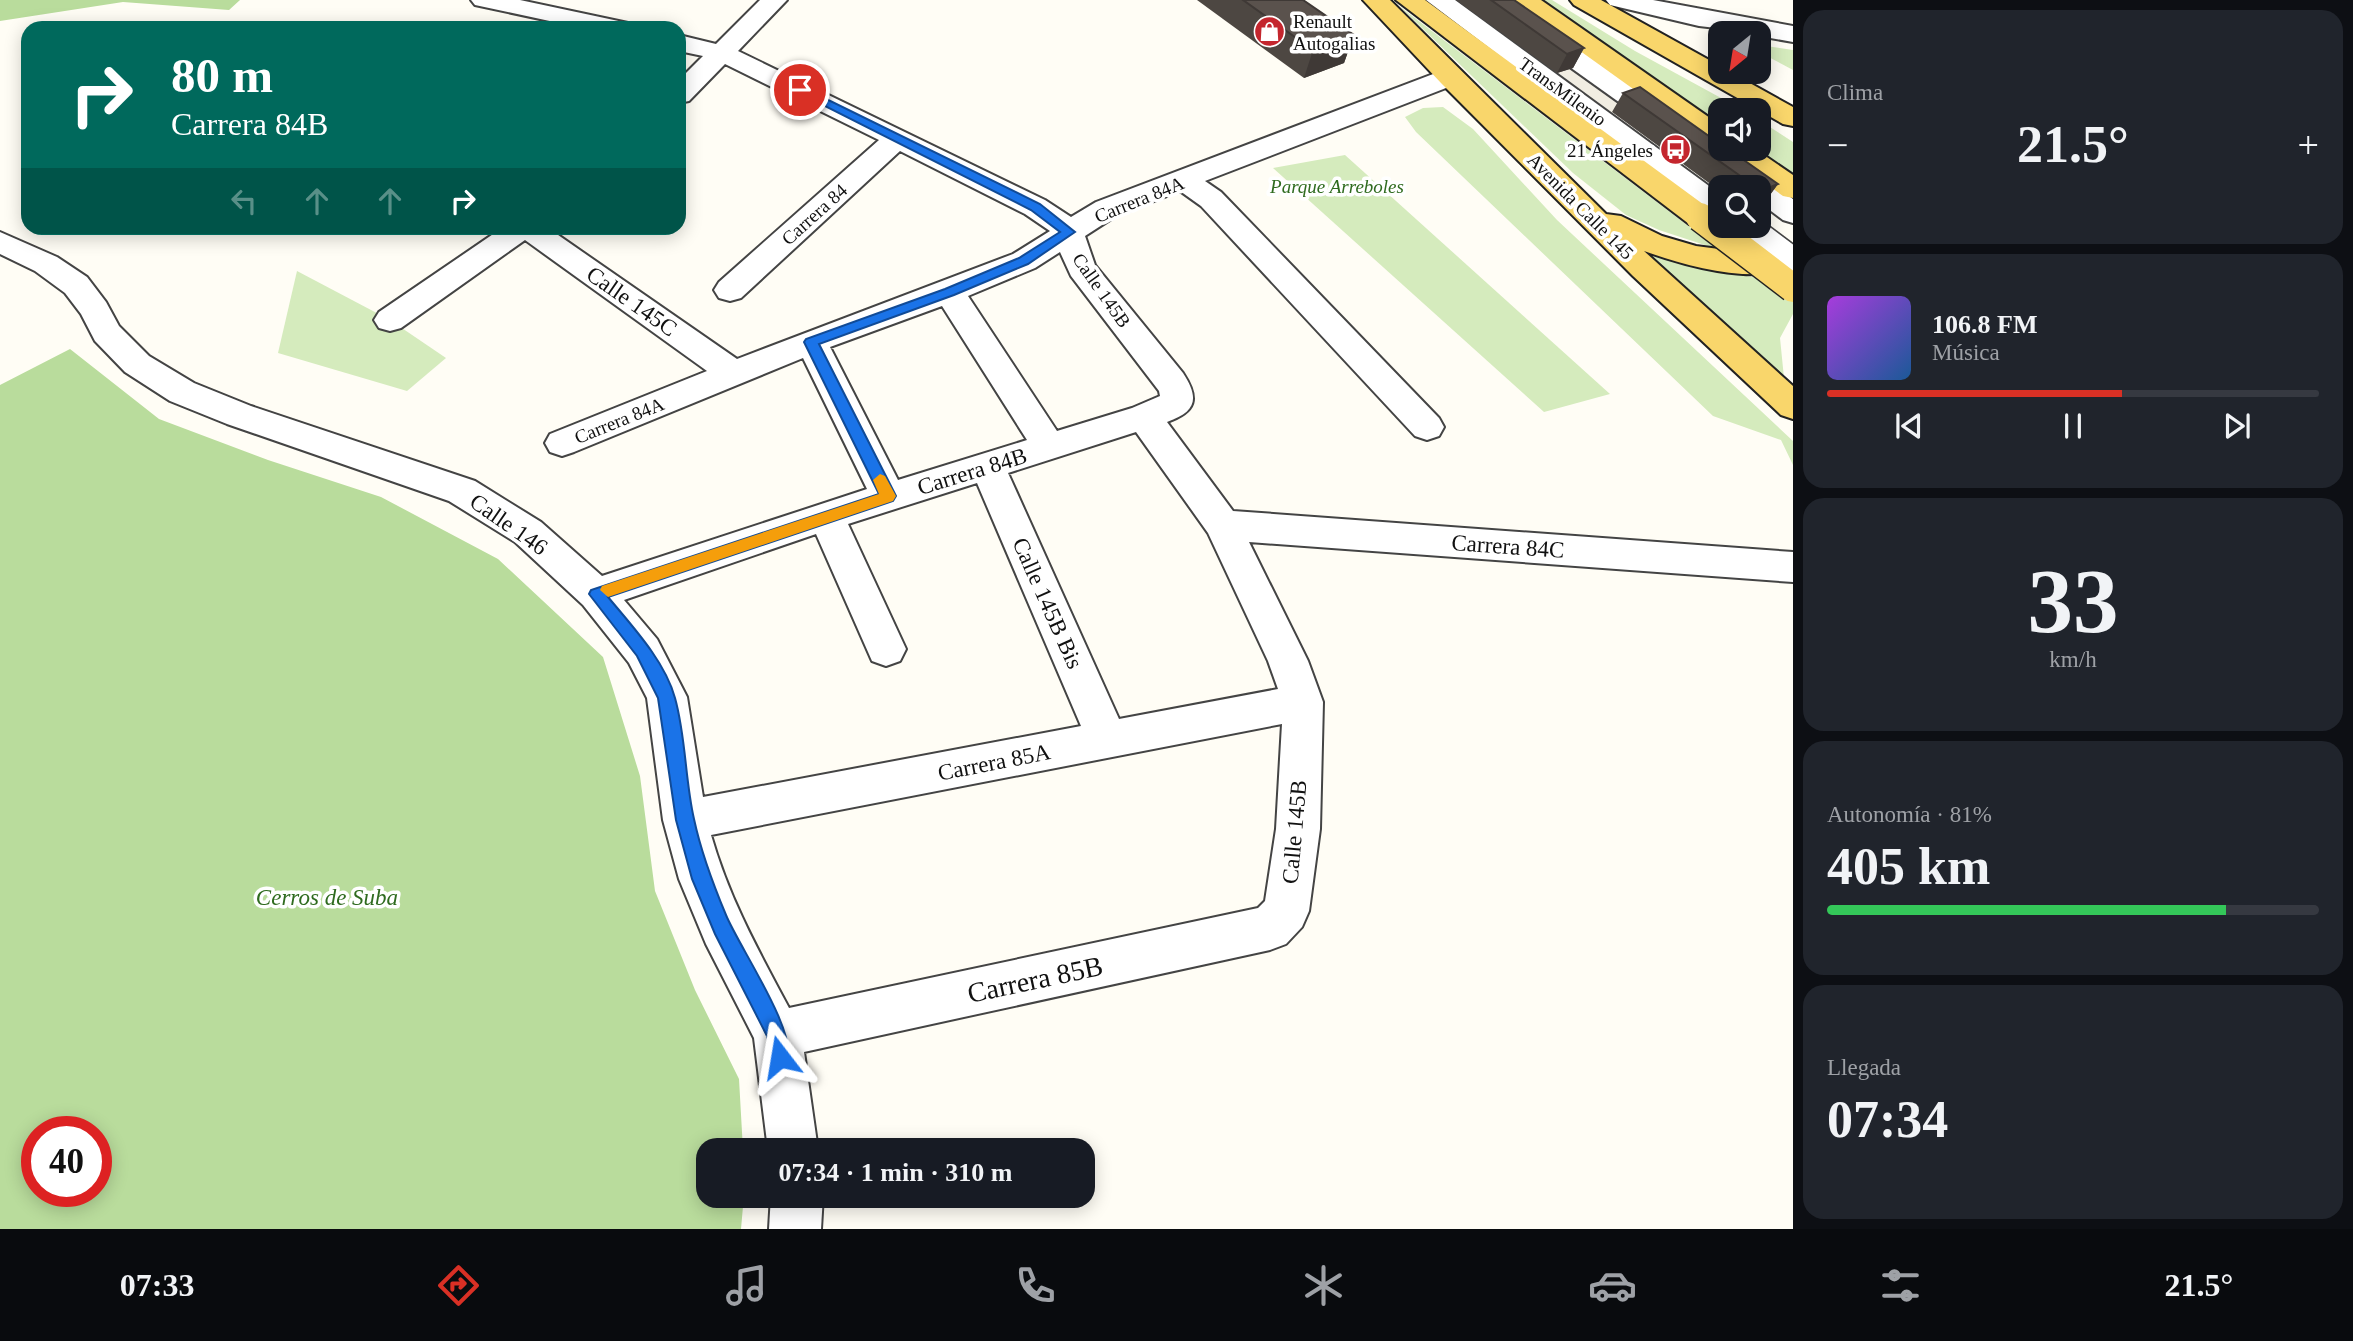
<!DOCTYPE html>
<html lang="es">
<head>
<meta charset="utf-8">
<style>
  body { margin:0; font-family:Georgia,serif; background:#20242c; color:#f1f3f6; height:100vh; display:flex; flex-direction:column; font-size:26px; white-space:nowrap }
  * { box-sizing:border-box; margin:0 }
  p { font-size:23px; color:#9ea1a6 }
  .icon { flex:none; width:38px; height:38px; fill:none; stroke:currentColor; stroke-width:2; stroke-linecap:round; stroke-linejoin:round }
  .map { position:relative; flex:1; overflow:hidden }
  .side { display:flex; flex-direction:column; gap:10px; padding:10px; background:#0d0f14; width:560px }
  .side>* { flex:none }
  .banner { position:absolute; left:21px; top:21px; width:665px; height:214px; border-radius:21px; box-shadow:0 4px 18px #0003; background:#00695c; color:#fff; overflow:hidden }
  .needle { width:46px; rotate:210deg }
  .controls { position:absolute; left:1708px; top:21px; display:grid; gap:14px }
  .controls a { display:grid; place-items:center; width:63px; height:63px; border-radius:14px; background:#171b24; box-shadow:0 4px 18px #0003; font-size:35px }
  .speed { position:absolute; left:21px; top:1116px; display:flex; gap:14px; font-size:35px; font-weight:700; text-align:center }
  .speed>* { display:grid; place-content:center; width:91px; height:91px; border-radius:50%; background:#171b24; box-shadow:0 4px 18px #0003; line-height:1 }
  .speed .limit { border:10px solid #d22; background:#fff; color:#111 }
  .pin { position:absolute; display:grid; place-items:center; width:60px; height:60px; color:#fff; margin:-30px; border:4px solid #fff; border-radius:50%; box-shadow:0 2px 7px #0007 }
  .me { position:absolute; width:77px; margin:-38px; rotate:346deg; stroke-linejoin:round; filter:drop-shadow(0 0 5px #0008) }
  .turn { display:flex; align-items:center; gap:24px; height:147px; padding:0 35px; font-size:32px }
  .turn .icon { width:91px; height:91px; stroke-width:2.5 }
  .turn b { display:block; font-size:49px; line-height:60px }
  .lanes { display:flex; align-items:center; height:66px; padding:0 35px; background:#0003; justify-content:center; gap:35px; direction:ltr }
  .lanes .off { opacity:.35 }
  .big { font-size:52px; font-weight:600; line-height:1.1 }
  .side .card { flex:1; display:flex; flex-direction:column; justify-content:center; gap:10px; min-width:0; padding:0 24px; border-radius:21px; background:#20242c }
  .side .dial { align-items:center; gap:0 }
  .dial b { font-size:91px; line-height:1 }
  .song { display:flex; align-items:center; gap:21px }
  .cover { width:84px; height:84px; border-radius:10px; background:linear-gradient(135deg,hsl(280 70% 55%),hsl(210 70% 35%)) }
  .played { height:7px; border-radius:4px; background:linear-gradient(90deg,#d93025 60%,#363941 60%) }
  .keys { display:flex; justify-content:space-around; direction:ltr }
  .heat { display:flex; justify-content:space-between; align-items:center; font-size:38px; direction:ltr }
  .charge { height:10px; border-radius:5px; background:linear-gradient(90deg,#34c759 81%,#363941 0) }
  .trip { position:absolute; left:696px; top:1138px; width:399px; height:70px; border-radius:21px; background:#171b24; box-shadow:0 4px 18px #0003; font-weight:600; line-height:70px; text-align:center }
  .tabs { display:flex; height:112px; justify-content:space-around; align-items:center; background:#090b0e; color:#9ea1a6 }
  .tabs .icon { width:49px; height:49px }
  .tabs .current { color:#d93025 }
  .tabs b { font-size:32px; color:#f1f3f6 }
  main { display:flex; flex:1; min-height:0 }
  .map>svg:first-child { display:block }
  .green { fill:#d5ebbd }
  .forest { fill:#b9dc9c; fill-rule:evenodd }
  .plaza { fill:#f1ede2 }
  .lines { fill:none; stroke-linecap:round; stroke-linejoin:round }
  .minor-casing { stroke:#444; stroke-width:4 }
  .major-casing { stroke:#222; stroke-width:4 }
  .minor { fill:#fff; fill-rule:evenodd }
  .major { fill:#f9d66b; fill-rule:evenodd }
  .minor-bridge-casing { stroke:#444; stroke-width:31; stroke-linecap:butt }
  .major-bridge-casing { stroke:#222; stroke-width:31; stroke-linecap:butt }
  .minor-bridge { stroke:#fff; stroke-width:28 }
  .major-bridge { stroke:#f9d66b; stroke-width:28 }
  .wall { fill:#4d4742 }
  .shaded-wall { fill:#3f3936 }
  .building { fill:#5a524d; stroke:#3f3936; stroke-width:2 }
  .route { fill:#1a73e8; stroke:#114b97; stroke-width:2 }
  .slow { fill:#f59e0b }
  .labels { text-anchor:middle; stroke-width:7; stroke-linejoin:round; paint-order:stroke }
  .far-poi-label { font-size:19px; fill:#111; stroke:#fff; text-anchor:start }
  .far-street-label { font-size:19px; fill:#111; stroke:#fff }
  .far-park-label { font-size:19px; font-style:italic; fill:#2f6b1f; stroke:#fff }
  .street-label { font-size:23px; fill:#111; stroke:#fff }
  .park-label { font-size:23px; font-style:italic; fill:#2f6b1f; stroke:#fff }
  .near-street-label { font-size:28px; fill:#111; stroke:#fff }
</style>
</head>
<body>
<main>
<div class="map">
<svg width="1793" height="1229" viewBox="0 0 1793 1229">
  <rect width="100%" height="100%" fill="#fffdf5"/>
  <g class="green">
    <path d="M 1536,0 L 1552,0 L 1635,51 L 1743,110 L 1720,110 L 1720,127 Z"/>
    <path d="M 1399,6 L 1720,250 L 1659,230 L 1626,215 L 1573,173 Z"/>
    <path d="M 1759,45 L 1793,50 L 1793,70 L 1759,52 Z"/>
    <path d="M 1443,107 L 1473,129 L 1557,220 L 1793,441 L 1793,465 L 1781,440 L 1713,416 L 1416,132 L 1405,117 L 1423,108 Z"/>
    <path d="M 1759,120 L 1793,142 L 1793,176 L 1752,149 L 1759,149 Z"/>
    <path d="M 1345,155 L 1610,394 L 1544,412 L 1273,168 Z"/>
    <path d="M 1636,245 C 1688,261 1738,280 1793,281 L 1793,314 L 1780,338 L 1784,378 Z"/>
    <path d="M 297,271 L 390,320 L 446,358 L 407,391 L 278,353 Z"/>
  </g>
  <g class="forest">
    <path d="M 0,0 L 240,0 L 229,10 L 123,2 L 0,21 Z"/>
    <path d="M 70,349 L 159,419 L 268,460 L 381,497 L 498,559 L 603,657 L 640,776 L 655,891 L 695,990 L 739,1079 L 743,1150 L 709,1150 L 709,1195 L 744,1195 L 741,1229 L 0,1229 L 0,385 ZM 37,1132 L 96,1132 L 96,1192 L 37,1192 Z"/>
  </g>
  <path class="plaza" d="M 1573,68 L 1628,107 L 1611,112 L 1557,73 Z"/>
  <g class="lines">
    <defs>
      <g id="minor">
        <path d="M 471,0 L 520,0 L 628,23 L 632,28 L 582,28 L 475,5 Z"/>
        <path d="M 760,0 L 787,0 L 738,51 L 1045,200 L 1071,217 L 1096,202 L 1441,71 L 1450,69 L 1459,71 L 1463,77 L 1459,83 L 1205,181 L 1221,192 L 1439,418 L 1444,427 L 1439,436 L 1427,440 L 1415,436 L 1201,206 L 1180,191 L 1116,216 L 1085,236 L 1095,265 L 1183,373 C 1200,399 1196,412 1167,422 L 1233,511 L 1793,552 L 1793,582 L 1249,542 L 1308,661 L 1323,702 L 1320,829 L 1309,911 L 1302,927 L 1286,944 L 1270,950 L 804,1052 L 818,1150 L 768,1150 L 754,1038 L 706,944 L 679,879 L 663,820 L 647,698 L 629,663 L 583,605 L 515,542 L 449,501 L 227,424 L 170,401 L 125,372 L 95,341 L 81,314 L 65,293 L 35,271 L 0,254 L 0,232 L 57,257 L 87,277 L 106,302 L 119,326 L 149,356 L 194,383 L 251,406 L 475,481 L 541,522 L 602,576 L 867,489 L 803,358 L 574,452 L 562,456 L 550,452 L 545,443 L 550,434 L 707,371 L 525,240 L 401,328 L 390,331 L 379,328 L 374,320 L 379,312 L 502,228 L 548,228 L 737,359 L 1013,254 L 1050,231 L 1025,214 L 900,151 L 741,298 L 730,301 L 719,298 L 714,290 L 719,282 L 879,140 L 725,64 L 689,101 L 679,103 L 679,80 L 703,56 L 679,51 L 679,35 L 716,44 ZM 1060,252 L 1071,276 L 1159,391 L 1160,396 L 1132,408 L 1057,431 L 968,296 L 1035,268 ZM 942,306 L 1027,440 L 898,480 L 830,347 ZM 1136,432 L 1208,533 L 1268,661 L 1278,689 L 1119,719 L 1008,473 ZM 977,483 L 1081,726 L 703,797 L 687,697 L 657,639 L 624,600 L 816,534 L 872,661 L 886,666 L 900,661 L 906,649 L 848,524 ZM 1282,724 L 1276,829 L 1265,901 L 1258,908 L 789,1008 C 758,950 729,898 711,835 Z"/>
        <path d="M 1426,0 L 1455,0 L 1720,194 L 1720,217 L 1710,215 Z"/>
        <path d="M 1479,0 L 1508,0 L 1678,118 L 1682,124 L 1678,130 L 1668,132 L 1658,130 L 1483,5 Z"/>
        <path d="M 1606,0 L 1653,0 L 1793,26 L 1793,42 L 1759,36 L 1759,33 L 1699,26 L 1610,5 Z"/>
        <path d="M 1759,179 L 1769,181 L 1793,199 L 1793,223 L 1783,220 L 1759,202 L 1759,187 L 1745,187 L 1749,181 Z"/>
        <path d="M 771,1195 L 823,1195 L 821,1229 L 769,1229 Z"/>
      </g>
      <g id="major">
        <path d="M 1363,0 L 1390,0 L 1606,214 L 1621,216 L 1662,236 L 1696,246 L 1742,252 L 1793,252 L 1793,270 C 1745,282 1689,267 1644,251 L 1793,386 L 1793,419 L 1781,415 L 1633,276 L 1441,83 Z"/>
        <path d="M 1396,0 L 1425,0 L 1711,210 L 1715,217 L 1711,224 L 1700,227 L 1689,224 Z"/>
        <path d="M 1512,0 L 1541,0 L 1720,125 L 1720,147 L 1710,144 L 1516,5 Z"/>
        <path d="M 1570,0 L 1601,0 L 1720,66 L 1720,72 L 1730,72 L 1793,107 L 1793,126 L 1783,124 L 1574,5 Z"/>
        <path d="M 1722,149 L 1755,149 L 1793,175 L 1793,198 L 1783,196 L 1726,155 Z"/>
      </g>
    </defs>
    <use href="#minor" class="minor-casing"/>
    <use href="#major" class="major-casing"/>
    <use href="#minor" class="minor"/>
    <use href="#major" class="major"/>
    <defs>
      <path id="minor-bridge" d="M 1745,226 L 1793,262"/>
      <path id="major-bridge" d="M 1700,217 L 1793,288"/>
    </defs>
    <use href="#minor-bridge" class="minor-bridge-casing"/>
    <use href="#major-bridge" class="major-bridge-casing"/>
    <use href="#minor-bridge" class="minor-bridge"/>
    <use href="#major-bridge" class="major-bridge"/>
  </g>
  <g class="wall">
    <path d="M 1197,0 L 1303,0 L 1354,35 L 1344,63 L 1304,78 Z"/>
    <path d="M 1456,0 L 1514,0 L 1584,48 L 1573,68 L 1557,73 Z"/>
    <path d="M 1623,93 L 1778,184 L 1764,203 L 1759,205 L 1759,187 L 1720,187 L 1720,191 L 1612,112 Z"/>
  </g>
  <g class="shaded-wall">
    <path d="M 1354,35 L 1344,63 L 1304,78 L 1313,50 Z"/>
    <path d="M 1584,48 L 1573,68 L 1557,73 L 1567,54 Z"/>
    <path d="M 1778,184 L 1764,203 L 1759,205 L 1759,194 L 1761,191 Z"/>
  </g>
  <g class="building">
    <path d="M 1243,0 L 1303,0 L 1354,35 L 1313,50 Z"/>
    <path d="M 1491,0 L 1514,0 L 1584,48 L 1567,54 Z"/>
    <path d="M 1640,87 L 1720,144 L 1720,149 L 1728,149 L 1778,184 L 1761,191 L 1759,189 L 1759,187 L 1756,187 L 1623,93 Z"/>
  </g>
  <path class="route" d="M 797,88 L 804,88 L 1040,204 L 1075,232 L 1028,264 L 954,295 L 819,344 L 896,496 L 893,501 L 608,597 C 632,626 665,661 675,698 C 686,737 685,780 694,819 C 701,852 713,884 726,915 C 739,947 800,1035 787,1064 L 780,1067 L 773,1064 L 767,1036 L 715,934 L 692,879 L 676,820 L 658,698 L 637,656 L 589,594 L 591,590 L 879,494 L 804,342 L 806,339 L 945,289 L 1019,258 L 1060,232 L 1031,210 L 797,92 Z"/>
  <path class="slow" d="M 880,474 L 885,476 L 896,496 L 893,501 L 608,597 L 600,590 L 602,586 L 879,494 L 873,480 Z"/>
  <defs>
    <symbol id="shop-disc" viewBox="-11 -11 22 22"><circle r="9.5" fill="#c4262e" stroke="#fff"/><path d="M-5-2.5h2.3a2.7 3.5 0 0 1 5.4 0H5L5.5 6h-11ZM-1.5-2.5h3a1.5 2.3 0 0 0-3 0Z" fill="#fff"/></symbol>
    <symbol id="bus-disc" viewBox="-11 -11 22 22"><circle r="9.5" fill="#c4262e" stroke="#fff"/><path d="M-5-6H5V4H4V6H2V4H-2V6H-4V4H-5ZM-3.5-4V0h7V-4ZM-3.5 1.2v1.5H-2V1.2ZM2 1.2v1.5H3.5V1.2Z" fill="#fff"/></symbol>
  </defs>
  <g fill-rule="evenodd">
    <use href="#shop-disc" x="1252" y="14" width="35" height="35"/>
    <use href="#bus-disc" x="1658" y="132" width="35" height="35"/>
  </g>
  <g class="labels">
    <g class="far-poi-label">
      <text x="1293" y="28">Renault<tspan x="1293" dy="22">Autogalias</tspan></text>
      <text x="1653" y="157" text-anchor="end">21 Ángeles</text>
    </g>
    <g class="far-street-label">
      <text transform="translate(1563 91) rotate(36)" y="7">TransMilenio</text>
      <text transform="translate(1139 199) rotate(-22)" y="7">Carrera 84A</text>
      <text transform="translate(1581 206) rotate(45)" y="7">Avenida Calle 145</text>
      <text transform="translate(814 214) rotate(-42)" y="7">Carrera 84</text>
      <text transform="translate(1102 290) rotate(55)" y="7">Calle 145B</text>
      <text transform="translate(619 420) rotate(-22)" y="7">Carrera 84A</text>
    </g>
    <g class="far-park-label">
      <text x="1337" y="193">Parque Arreboles</text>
    </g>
    <g class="street-label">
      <text transform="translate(632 301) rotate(35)" y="8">Calle 145C</text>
      <text transform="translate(972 471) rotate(-17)" y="8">Carrera 84B</text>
      <text transform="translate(509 524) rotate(35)" y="8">Calle 146</text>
      <text transform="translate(1508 546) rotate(4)" y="8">Carrera 84C</text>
      <text transform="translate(1048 603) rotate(66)" y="8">Calle 145B Bis</text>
      <text transform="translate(994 762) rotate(-11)" y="8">Carrera 85A</text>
      <text transform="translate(1294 832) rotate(-85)" y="8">Calle 145B</text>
    </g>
    <g class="park-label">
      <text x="327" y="905">Cerros de Suba</text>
    </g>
    <g class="near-street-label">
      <text transform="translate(1035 979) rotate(-12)" y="10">Carrera 85B</text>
    </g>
  </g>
</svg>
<div class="controls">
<a><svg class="needle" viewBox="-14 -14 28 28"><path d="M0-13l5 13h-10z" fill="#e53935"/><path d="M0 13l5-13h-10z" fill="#9ea1a6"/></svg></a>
<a><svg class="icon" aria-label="sound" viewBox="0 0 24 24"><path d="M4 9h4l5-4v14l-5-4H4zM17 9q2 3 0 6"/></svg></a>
<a><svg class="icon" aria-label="search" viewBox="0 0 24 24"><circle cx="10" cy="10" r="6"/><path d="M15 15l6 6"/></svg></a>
</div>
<div class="speed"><div class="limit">40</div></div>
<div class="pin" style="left:800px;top:90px;background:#d93025"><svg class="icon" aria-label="arrive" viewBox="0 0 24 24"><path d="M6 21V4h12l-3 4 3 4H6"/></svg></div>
<svg class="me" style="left:780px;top:1057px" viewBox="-20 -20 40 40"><path d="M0-17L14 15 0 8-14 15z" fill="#1a73e8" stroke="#fff" stroke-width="4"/></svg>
<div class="trip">07:34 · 1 min · 310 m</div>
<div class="banner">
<div class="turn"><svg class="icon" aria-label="right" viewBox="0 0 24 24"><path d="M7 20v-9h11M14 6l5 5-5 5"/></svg><div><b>80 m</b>Carrera 84B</div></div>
<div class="lanes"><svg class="icon off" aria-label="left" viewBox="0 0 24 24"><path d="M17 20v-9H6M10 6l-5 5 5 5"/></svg><svg class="icon off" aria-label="ahead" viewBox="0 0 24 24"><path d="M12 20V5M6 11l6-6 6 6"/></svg><svg class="icon off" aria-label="ahead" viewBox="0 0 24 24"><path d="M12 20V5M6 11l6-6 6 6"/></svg><svg class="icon" aria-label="right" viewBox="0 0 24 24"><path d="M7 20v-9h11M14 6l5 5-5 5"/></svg></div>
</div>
</div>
<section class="side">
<div class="card"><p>Clima</p>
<div class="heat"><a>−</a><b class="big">21.5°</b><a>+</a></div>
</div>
<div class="card">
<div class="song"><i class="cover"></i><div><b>106.8 FM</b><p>Música</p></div></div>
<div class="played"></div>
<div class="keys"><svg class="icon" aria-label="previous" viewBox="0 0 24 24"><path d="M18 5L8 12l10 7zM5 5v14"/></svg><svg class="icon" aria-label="pause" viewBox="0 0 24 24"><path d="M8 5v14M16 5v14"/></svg><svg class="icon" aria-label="next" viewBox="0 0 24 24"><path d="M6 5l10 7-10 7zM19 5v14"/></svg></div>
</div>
<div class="card dial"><b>33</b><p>km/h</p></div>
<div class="card"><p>Autonomía · 81%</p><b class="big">405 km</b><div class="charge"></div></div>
<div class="card"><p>Llegada</p><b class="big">07:34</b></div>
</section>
</main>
<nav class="tabs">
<b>07:33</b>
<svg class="icon current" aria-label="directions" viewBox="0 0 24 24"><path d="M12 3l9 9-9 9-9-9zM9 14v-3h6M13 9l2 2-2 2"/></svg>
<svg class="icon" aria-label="music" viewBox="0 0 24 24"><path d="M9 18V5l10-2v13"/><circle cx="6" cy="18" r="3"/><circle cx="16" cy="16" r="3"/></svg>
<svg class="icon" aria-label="phone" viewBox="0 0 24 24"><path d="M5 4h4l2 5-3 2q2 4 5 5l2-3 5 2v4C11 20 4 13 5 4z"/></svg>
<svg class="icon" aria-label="climate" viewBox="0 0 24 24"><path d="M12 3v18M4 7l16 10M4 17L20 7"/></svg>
<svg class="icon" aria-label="car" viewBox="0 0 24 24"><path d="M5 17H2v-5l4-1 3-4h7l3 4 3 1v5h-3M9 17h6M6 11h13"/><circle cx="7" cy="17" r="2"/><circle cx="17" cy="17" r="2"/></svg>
<svg class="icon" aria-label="filters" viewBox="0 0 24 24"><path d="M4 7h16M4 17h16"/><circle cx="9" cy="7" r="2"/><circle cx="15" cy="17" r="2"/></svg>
<b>21.5°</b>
</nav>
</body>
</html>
